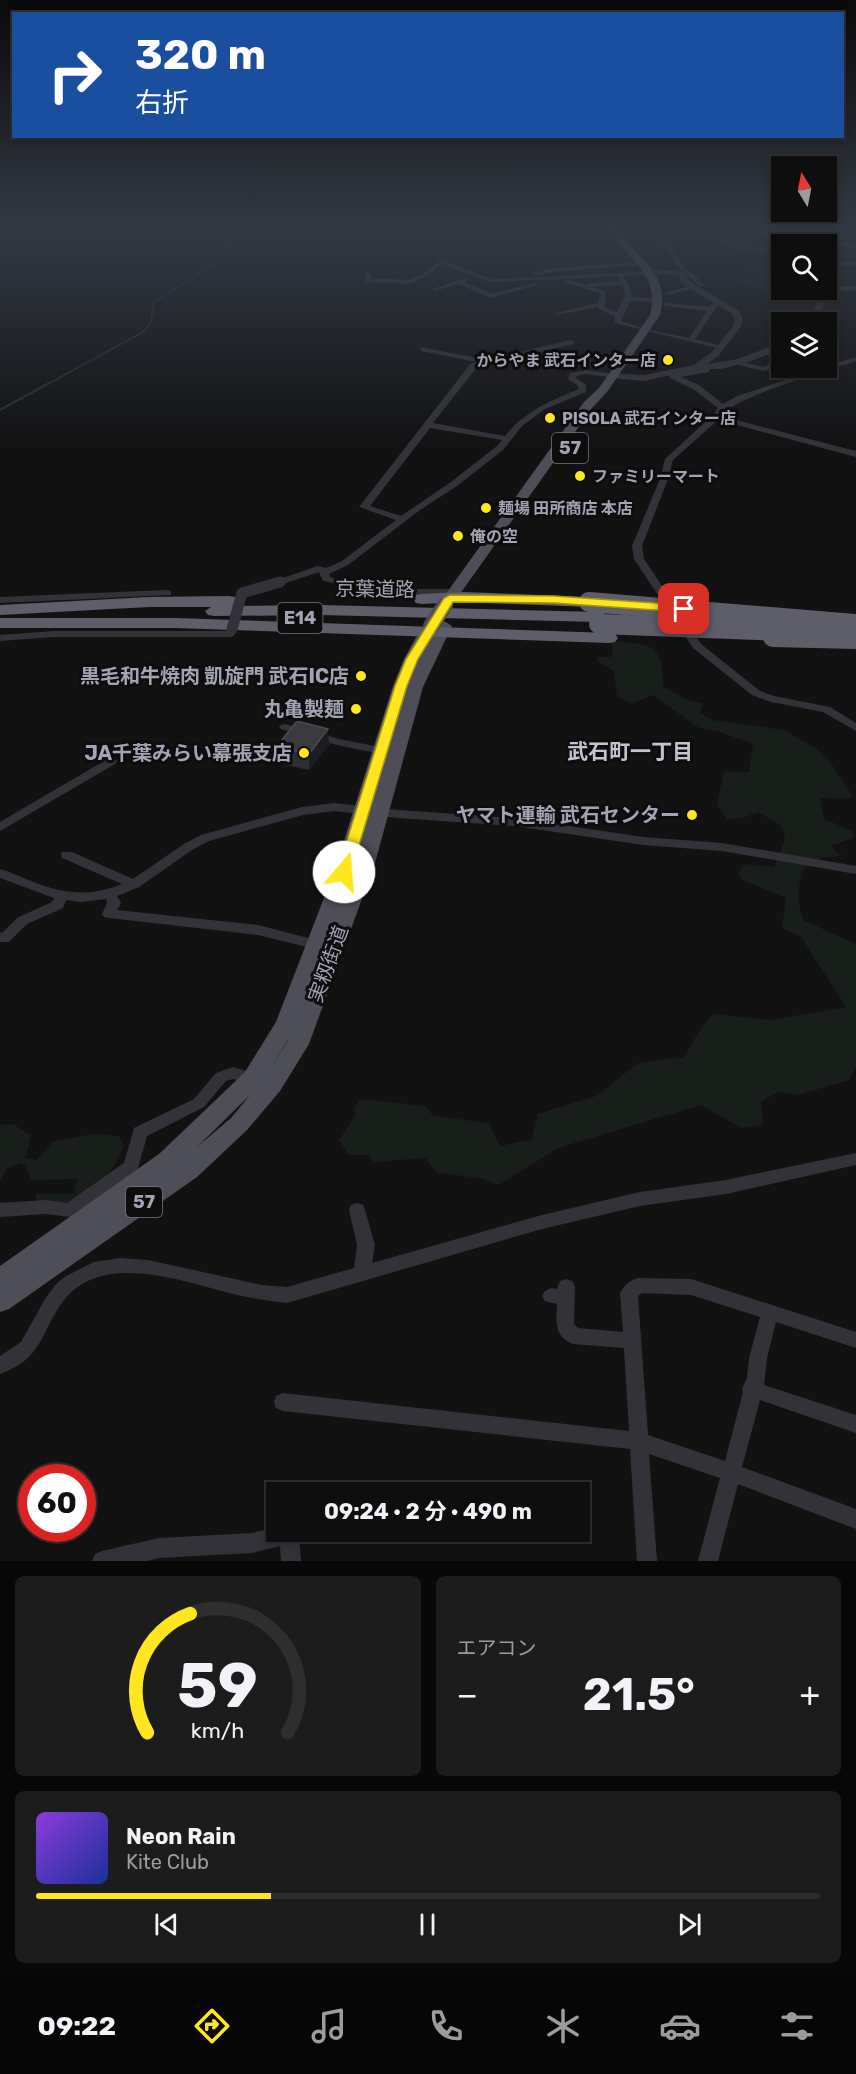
<!DOCTYPE html>
<html lang="ja">
<head>
<meta charset="utf-8">
<style>
  body { margin:0; font-family:Rubik,"Noto Sans JP",sans-serif; background:#1c1c1c; color:#f1f3f6; height:100vh; display:flex; flex-direction:column; font-size:22px; white-space:nowrap }
  * { box-sizing:border-box; margin:0 }
  p { font-size:20px; color:#9b9c9e }
  .icon { flex:none; width:33px; height:33px; fill:none; stroke:currentColor; stroke-width:2; stroke-linecap:round; stroke-linejoin:round }
  .map { position:relative; height:1561px; overflow:hidden }
  .side { display:flex; flex-direction:column; gap:15px; padding:15px; background:#080808; flex:1 }
  .side>* { flex:none }
  .hud { position:absolute; left:12px; top:12px; width:832px; height:126px; border-radius:0px; box-shadow:0 3px 9px #0003,0 0 0 2px #2e2e2e; background:#1a4fa0; color:#fff; overflow:hidden }
  .needle { width:39px; rotate:350deg }
  .controls { position:absolute; left:771px; top:156px; display:grid; gap:12px }
  .controls a { display:grid; place-items:center; width:66px; height:66px; border-radius:0px; background:#0e0e0e; box-shadow:0 3px 9px #0003,0 0 0 2px #2e2e2e; font-size:30px }
  .speed { position:absolute; left:18px; top:1464px; display:flex; gap:12px; font-size:30px; font-weight:700; text-align:center }
  .speed>* { display:grid; place-content:center; width:78px; height:78px; border-radius:50%; background:#0e0e0e; box-shadow:0 3px 9px #0003,0 0 0 2px #2e2e2e; line-height:1 }
  .speed .limit { border:9px solid #d22; background:#fff; color:#111 }
  .pin { position:absolute; display:grid; place-items:center; width:51px; height:51px; color:#fff; margin:-26px; border-radius:12px; box-shadow:0 3px 9px #0006 }
  .me { position:absolute; width:66px; margin:-33px; rotate:18deg; stroke-linejoin:round; filter:drop-shadow(0 0 4px #0008) }
  .turn { display:flex; align-items:center; gap:21px; height:126px; padding:0 24px; font-size:27px }
  .turn .icon { width:78px; height:78px; stroke-width:2.5 }
  .turn b { display:block; font-size:42px; line-height:51px }
  .big { font-size:45px; font-weight:700; line-height:1.1 }
  .side .tile { flex:1; display:flex; flex-direction:column; justify-content:center; gap:9px; min-width:0; padding:0 21px; border-radius:9px; background:#1c1c1c }
  .side .dial { align-items:center; gap:0 }
  .dial svg { height:156px; overflow:visible; fill:none; stroke:#2e2e2e; stroke-width:7; stroke-linecap:round; text-anchor:middle }
  .dial text { fill:#f1f3f6; stroke:none }
  .song { display:flex; align-items:center; gap:18px }
  .cover { width:72px; height:72px; border-radius:9px; background:linear-gradient(135deg,hsl(270 70% 55%),hsl(230 70% 35%)) }
  .played { height:6px; border-radius:3px; background:linear-gradient(90deg,#ffe61e 30%,#2e2e2e 30%) }
  .keys { display:flex; justify-content:space-around; direction:ltr }
  .heat { display:flex; justify-content:space-between; align-items:center; font-size:33px; direction:ltr }
  .side .tiles { flex:1; display:grid; gap:15px; grid-template-columns:1fr 1fr }
  .tile:last-child { grid-column:span 2 }
  .trip { position:absolute; left:266px; top:1482px; width:324px; height:60px; border-radius:0px; background:#0e0e0e; box-shadow:0 3px 9px #0003,0 0 0 2px #2e2e2e; font-weight:700; line-height:60px; text-align:center }
  .menu { display:flex; height:96px; justify-content:space-around; align-items:center; background:#060606; color:#9b9c9e }
  .menu .icon { width:42px; height:42px }
  .menu .on { color:#ffe61e }
  .menu b { font-size:27px; color:#f1f3f6 }
  .map>svg:first-child { display:block }
  .green { fill:#181e1a }
  .lines { fill:none; stroke-linecap:round; stroke-linejoin:round }
  .stream-far1 { stroke:#272d38; stroke-width:1.5 }
  .stream { stroke:#272d38; stroke-width:2 }
  .minor { fill:#333239; fill-rule:evenodd }
  .tertiary { fill:#333239; fill-rule:evenodd }
  .primary { fill:#4e4e58; fill-rule:evenodd }
  .motorway { fill:#5e5e6a; fill-rule:evenodd }
  .minor-bridge { stroke:#333239; stroke-width:11 }
  .primary-bridge { stroke:#4e4e58; stroke-width:16 }
  .motorway-bridge { stroke:#5e5e6a; stroke-width:20 }
  .wall { fill:#2e2d32 }
  .shaded-wall { fill:#1d1d20 }
  .building { fill:#3a3a40; stroke:#4a4a52; stroke-width:1.5 }
  .route { fill:#ffe61e; stroke:#a69614; stroke-width:1.5 }
  .poi-dot { fill:#ffe61e; stroke:#0d0d0e; stroke-width:2 }
  .labels { text-anchor:middle; stroke-width:6; stroke-linejoin:round; paint-order:stroke }
  .far-poi-label { font-size:16px; font-weight:bold; fill:#a2a3b5; stroke:#0d0d0e; text-anchor:start }
  .shield { fill:#0d0d0e; stroke:#757683; stroke-width:1.5 }
  .shield-label { font-size:18px; font-weight:bold; fill:#a2a3b5 }
  .street-label { font-size:20px; fill:#a2a3b5; stroke:#0d0d0e }
  .poi-label { font-size:20px; font-weight:bold; fill:#a2a3b5; stroke:#0d0d0e; text-anchor:end }
  .neighbourhood-label { font-size:21px; font-weight:bold; fill:#c3c4d1; stroke:#0d0d0e }
</style>
</head>
<body>
<div class="map">
<svg width="856" height="1561" viewBox="0 0 856 1561">
  <rect width="100%" height="100%" fill="#121213"/>
  <g class="green">
    <path d="M 764,264 L 768,264 L 768,274 L 765,282 L 781,285 L 782,290 L 818,290 L 819,299 L 765,292 L 740,283 L 746,267 Z"/>
    <path d="M 610,641 C 647,644 664,641 663,686 L 687,700 L 703,704 L 700,713 L 713,720 L 784,730 L 815,748 L 828,759 L 852,795 L 848,799 L 820,798 L 824,819 L 853,831 L 853,838 L 832,845 L 836,852 L 843,856 L 822,858 L 801,871 L 798,900 L 803,920 L 856,944 L 856,1067 L 849,1080 L 797,1095 L 778,1092 L 761,1102 L 763,1125 L 741,1128 L 701,1105 L 558,1148 L 499,1185 L 480,1178 L 437,1173 L 425,1158 L 374,1162 L 368,1155 L 349,1155 L 339,1140 L 356,1115 L 353,1109 L 360,1099 L 426,1106 L 433,1116 L 489,1123 L 500,1146 L 532,1139 L 538,1114 L 596,1096 L 638,1063 L 684,1057 L 701,1028 L 713,1014 L 771,1020 L 846,1007 L 801,937 L 782,928 L 786,898 L 741,879 L 738,874 L 745,864 L 774,867 L 785,840 L 782,826 L 758,812 L 743,818 L 727,819 L 717,804 L 724,772 L 749,772 L 753,744 L 717,731 L 699,728 L 653,695 L 631,704 L 617,696 L 614,671 L 599,662 L 597,657 L 611,657 L 613,651 Z"/>
    <path d="M 13,1124 L 31,1136 L 25,1158 L 37,1160 L 52,1142 L 92,1134 L 119,1136 L 124,1146 L 111,1172 L 96,1184 L 69,1202 L 36,1205 L 36,1194 L 74,1194 L 77,1179 L 31,1180 L 26,1166 L 19,1163 L 7,1169 L 0,1181 L 0,1125 Z"/>
  </g>
  <g class="lines">
    <path class="stream-far1" d="M 48,384 L 143,332 L 151,322 L 154,302 C 188,282 220,263 242,229"/>
    <path class="stream" d="M 0,410 L 51,382"/>
    <g class="minor">
      <path d="M 665,229 L 671,229 L 666,237 L 667,241 L 685,268 L 704,284 L 704,286 L 700,286 L 681,270 L 661,241 L 660,237 Z"/>
      <path d="M 695,229 L 704,229 L 740,246 L 782,250 L 782,254 L 737,249 Z"/>
      <path d="M 747,229 L 766,232 L 803,233 L 833,241 L 831,238 L 838,229 L 844,229 L 837,238 L 840,242 L 856,245 L 856,249 L 803,237 L 765,236 Z"/>
      <path d="M 441,260 L 490,278 L 500,279 L 658,271 L 658,273 L 656,274 L 623,276 L 631,290 L 632,297 L 659,298 L 662,300 L 659,302 L 630,301 L 621,321 L 648,330 L 689,338 L 707,311 L 666,306 L 664,305 L 664,303 L 710,307 L 713,303 L 723,302 L 723,304 L 717,306 L 695,339 L 725,347 L 721,349 L 615,323 L 615,317 L 599,309 L 598,307 L 556,315 L 556,313 L 598,303 L 600,293 L 565,282 L 564,281 L 567,279 L 489,282 L 442,264 L 425,277 L 410,284 L 367,282 L 364,280 L 365,274 L 368,272 L 371,274 L 371,278 L 409,280 L 421,275 ZM 617,276 L 621,281 L 590,283 L 587,285 L 567,279 ZM 623,285 L 625,295 L 617,312 L 605,307 L 605,291 L 593,287 Z"/>
      <path d="M 826,260 L 856,262 L 856,266 L 826,264 Z"/>
      <path d="M 642,262 L 643,263 L 640,265 L 551,272 L 534,276 L 531,274 L 551,268 Z"/>
      <path d="M 465,278 L 468,280 L 465,282 L 492,294 L 534,283 L 537,285 L 491,298 L 459,284 L 435,291 L 432,289 Z"/>
      <path d="M 694,285 L 697,287 L 696,288 L 667,295 L 664,293 Z"/>
      <path d="M 570,340 L 574,342 L 573,344 L 477,367 L 433,423 L 505,436 C 525,411 550,401 579,389 L 578,386 L 568,379 L 570,373 L 586,370 L 615,374 L 615,378 L 586,374 L 576,376 L 576,378 L 586,385 L 586,392 L 545,409 L 522,426 L 503,450 L 457,486 L 420,510 L 348,565 L 329,574 L 330,577 L 334,578 L 390,589 L 454,589 L 459,592 L 458,594 L 390,595 L 323,581 L 319,572 L 283,584 L 277,584 L 277,580 L 318,566 L 326,568 L 342,561 L 396,520 L 359,507 L 471,363 L 477,362 L 421,351 L 421,347 L 487,360 ZM 430,428 L 502,440 L 497,446 L 451,482 L 401,516 L 370,506 Z"/>
      <path d="M 856,357 L 856,361 C 830,370 733,397 721,416 L 856,451 L 856,457 L 718,420 L 673,460 L 668,479 L 642,546 L 644,559 L 701,644 L 760,691 L 774,696 L 830,707 L 856,723 L 856,731 L 823,712 L 771,702 L 752,695 L 693,648 L 634,559 L 632,546 L 660,479 L 665,459 L 713,415 L 718,408 L 693,389 L 670,378 L 670,374 L 710,365 L 709,372 L 681,377 L 699,385 L 723,404 L 737,396 Z"/>
      <path d="M 734,360 L 763,367 L 782,360 L 782,365 L 764,371 L 734,364 Z"/>
      <path d="M 167,590 L 171,591 L 171,595 L 0,603 L 0,597 Z"/>
      <path d="M 232,626 L 237,629 L 234,636 L 230,637 L 54,637 L 0,641 L 0,635 L 54,631 L 226,631 L 228,627 Z"/>
      <path d="M 285,724 L 339,739 L 385,748 L 387,750 L 381,754 L 337,745 L 281,729 L 279,727 L 281,725 Z"/>
      <path d="M 111,757 L 117,761 L 115,764 L 0,831 L 0,822 Z"/>
      <path d="M 334,803 L 398,810 L 515,818 L 643,837 L 722,843 L 856,866 L 856,874 L 722,851 L 643,845 L 515,826 L 398,818 L 334,811 L 303,815 L 209,841 L 192,850 L 139,887 L 117,896 L 121,903 L 117,910 L 258,925 L 320,941 L 322,944 L 320,947 L 315,949 L 258,935 L 109,918 L 104,917 L 102,914 L 107,903 L 106,899 L 81,902 L 66,900 L 63,908 L 27,924 L 9,942 L 0,942 L 0,932 L 2,933 L 17,918 L 52,902 L 54,898 L 0,878 L 0,869 C 11,872 20,877 31,881 C 62,894 91,897 122,884 L 62,858 L 61,855 L 62,852 L 72,852 L 133,879 L 184,844 L 201,835 L 302,807 Z"/>
      <path d="M 233,1067 L 261,1075 L 264,1079 L 261,1083 L 256,1085 L 233,1079 L 226,1081 L 204,1107 L 147,1136 L 137,1172 L 76,1215 L 70,1217 L 46,1214 L 0,1217 L 0,1203 L 46,1200 L 67,1203 L 124,1163 L 134,1128 L 194,1099 L 216,1073 Z"/>
      <path d="M 856,1153 L 856,1165 L 726,1194 L 640,1206 L 542,1229 L 287,1303 C 269,1301 251,1298 233,1294 C 182,1281 103,1251 64,1300 C 40,1332 44,1358 0,1374 L 0,1356 L 21,1342 L 45,1299 L 57,1283 L 66,1276 L 94,1262 L 120,1258 L 148,1260 L 262,1285 L 287,1287 L 354,1268 L 357,1245 L 349,1210 L 351,1205 L 357,1203 L 363,1205 L 365,1210 L 375,1245 L 372,1263 L 542,1215 L 640,1192 L 726,1180 Z"/>
      <path d="M 638,1278 L 691,1279 L 856,1332 L 856,1348 L 776,1322 L 767,1358 L 764,1385 L 856,1415 L 856,1433 L 760,1400 L 742,1467 L 856,1509 L 856,1529 L 738,1484 L 718,1561 L 698,1561 L 720,1478 L 649,1454 L 657,1561 L 637,1561 L 630,1449 L 283,1411 L 276,1408 L 274,1402 L 276,1396 L 283,1393 L 629,1431 L 624,1348 L 573,1344 C 554,1337 556,1321 557,1304 L 545,1301 L 542,1296 L 545,1291 L 551,1288 L 557,1289 L 560,1281 L 566,1279 L 572,1281 L 575,1286 L 574,1324 L 578,1328 L 623,1332 L 620,1293 C 624,1285 630,1280 638,1278 ZM 642,1293 L 691,1295 L 760,1317 L 749,1358 L 747,1378 L 742,1389 L 743,1392 L 725,1461 L 648,1435 L 638,1296 Z"/>
      <path d="M 276,1527 L 276,1532 L 299,1532 L 301,1561 L 281,1561 L 280,1546 L 252,1553 L 159,1558 L 147,1561 L 92,1561 L 95,1554 L 102,1551 L 159,1538 L 252,1533 Z"/>
    </g>
    <g class="tertiary">
      <path d="M 656,270 L 685,272 L 688,280 L 739,311 L 743,319 L 742,325 L 718,356 L 707,364 L 738,359 L 782,342 L 782,349 L 745,363 L 721,369 L 698,369 L 644,381 L 609,378 L 607,376 L 612,373 L 644,375 L 694,365 L 712,352 L 734,325 L 735,319 L 731,313 L 681,283 L 679,276 L 653,274 L 653,270 Z"/>
      <path d="M 826,286 L 856,286 L 856,290 L 827,292 L 825,304 L 814,322 L 806,322 L 817,304 L 819,290 L 826,290 Z"/>
    </g>
    <g class="primary">
      <path d="M 608,229 L 617,229 C 638,259 671,274 660,315 L 607,392 L 592,408 L 450,608 L 440,608 L 437,605 L 440,602 L 584,402 L 599,388 L 650,315 C 661,275 628,259 608,229 Z"/>
      <path d="M 444,621 L 452,626 L 423,687 L 375,863 L 309,1044 L 280,1091 L 247,1130 L 197,1177 L 9,1309 L 0,1312 L 0,1266 L 159,1154 L 245,1072 L 276,1022 L 334,872 L 393,686 L 404,659 L 419,632 L 425,630 L 432,634 L 439,623 ZM 289,1038 L 287,1042 L 269,1071 ZM 250,1095 L 231,1118 L 197,1147 Z"/>
    </g>
    <g class="motorway">
      <path d="M 463,592 L 589,597 L 595,598 L 598,602 L 595,606 L 589,607 L 463,602 L 422,604 L 416,603 L 413,599 L 416,595 L 422,594 Z"/>
      <path d="M 229,596 L 235,597 L 238,601 L 232,606 L 322,605 L 598,612 L 604,613 L 607,617 L 604,621 L 598,622 L 322,615 L 214,616 L 208,615 L 205,611 L 211,607 L 149,607 L 0,615 L 0,605 L 149,597 Z"/>
      <path d="M 0,618 L 176,618 L 609,633 L 615,634 L 618,638 L 615,642 L 609,643 L 176,628 L 0,628 Z"/>
    </g>
    <path class="minor-bridge" d="M 232,629 L 242,593 L 280,582"/>
    <path class="primary-bridge" d="M 431,626 L 445,605"/>
    <g class="motorway-bridge">
      <path d="M 589,602 L 856,624"/>
      <path d="M 599,624 L 787,631"/>
      <path d="M 773,637 L 856,639"/>
    </g>
  </g>
  <path class="wall" d="M 329,745 L 309,770 L 277,763 L 276,747 Z"/>
  <path class="shaded-wall" d="M 328,729 L 329,745 L 309,770 L 309,754 Z"/>
  <path class="building" d="M 297,721 L 328,729 L 309,754 L 276,747 Z"/>
  <linearGradient id="sky" x2="0" y2="1"><stop stop-color="#0a0a0a"/><stop offset="0.51" stop-color="#333944"/><stop offset="1" stop-color="#333944" stop-opacity="0"/></linearGradient>
  <rect width="856" height="448" fill="url(#sky)"/>
  <path class="route" d="M 450,595 L 554,596 L 684,605 L 689,609 L 684,612 L 554,603 L 453,602 L 418,659 L 407,686 L 351,872 L 344,877 L 339,875 L 337,872 L 395,686 L 406,659 L 444,598 Z"/>
  <g class="poi-dot">
    <circle cx="668" cy="360" r="6"/>
    <circle cx="550" cy="418" r="6"/>
    <circle cx="580" cy="476" r="6"/>
    <circle cx="486" cy="508" r="6"/>
    <circle cx="458" cy="536" r="6"/>
    <circle cx="361" cy="676" r="6"/>
    <circle cx="356" cy="709" r="6"/>
    <circle cx="304" cy="753" r="6"/>
    <circle cx="692" cy="815" r="6"/>
  </g>
  <g class="labels">
    <g class="far-poi-label">
      <text x="656" y="366" text-anchor="end">からやま 武石インター店</text>
      <text x="562" y="424">PISOLA 武石インター店</text>
      <text x="592" y="482">ファミリーマート</text>
      <text x="498" y="514">麺場 田所商店 本店</text>
      <text x="470" y="542">俺の空</text>
    </g>
    <g class="shield">
      <rect x="552" y="433" width="36" height="30" rx="4.5"/>
      <rect x="277.5" y="603" width="45" height="30" rx="4.5"/>
      <rect x="126" y="1187" width="36" height="30" rx="4.5"/>
    </g>
    <g class="shield-label">
      <text x="570" y="454">57</text>
      <text x="300" y="624">E14</text>
      <text x="144" y="1208">57</text>
    </g>
    <g class="street-label">
      <text transform="translate(375 589) rotate(1)" y="7">京葉道路</text>
      <text transform="translate(328 964) rotate(-70)" y="7">実籾街道</text>
    </g>
    <g class="poi-label">
      <text x="349" y="683">黒毛和牛焼肉 凱旋門 武石IC店</text>
      <text x="344" y="716">丸亀製麺</text>
      <text x="292" y="760">JA千葉みらい幕張支店</text>
      <text x="680" y="822">ヤマト運輸 武石センター</text>
    </g>
    <g class="neighbourhood-label">
      <text x="630" y="759">武石町一丁目</text>
    </g>
  </g>
</svg>
<div class="controls">
<a><svg class="needle" viewBox="-14 -14 28 28"><path d="M0-13l5 13h-10z" fill="#e53935"/><path d="M0 13l5-13h-10z" fill="#9b9c9e"/></svg></a>
<a><svg class="icon" aria-label="search" viewBox="0 0 24 24"><circle cx="10" cy="10" r="6"/><path d="M15 15l6 6"/></svg></a>
<a><svg class="icon" aria-label="layers" viewBox="0 0 24 24"><path d="M12 4l9 5-9 5-9-5zM3 14l9 5 9-5"/></svg></a>
</div>
<div class="speed"><div class="limit">60</div></div>
<div class="pin" style="left:684px;top:609px;background:#d93025"><svg class="icon" aria-label="arrive" viewBox="0 0 24 24"><path d="M6 21V4h12l-3 4 3 4H6"/></svg></div>
<svg class="me" style="left:344px;top:872px" viewBox="-20 -20 40 40"><circle r="19" fill="#fff"/><path d="M0-13L10 11 0 6-10 11z" fill="#ffe61e"/></svg>
<div class="trip">09:24 · 2 分 · 490 m</div>
<div class="hud">
<div class="turn"><svg class="icon" aria-label="right" viewBox="0 0 24 24"><path d="M7 20v-9h11M14 6l5 5-5 5"/></svg><div><b>320 m</b>右折</div></div>
</div>
</div>
<section class="side">
<div class="tiles">
<div class="tile dial"><svg viewBox="0 0 100 80">
<path d="M14 69A42 42 0 1 1 86 69"/>
<path d="M14 69A42 42 0 0 1 36 8" stroke="#ffe61e"/>
<text x="50" y="56" font-size="32" font-weight="700">59</text>
<text x="50" y="72" font-size="11">km/h</text>
</svg></div>
<div class="tile"><p>エアコン</p>
<div class="heat"><a>−</a><b class="big">21.5°</b><a>+</a></div>
</div>
<div class="tile">
<div class="song"><i class="cover"></i><div><b>Neon Rain</b><p>Kite Club</p></div></div>
<div class="played"></div>
<div class="keys"><svg class="icon" aria-label="previous" viewBox="0 0 24 24"><path d="M18 5L8 12l10 7zM5 5v14"/></svg><svg class="icon" aria-label="pause" viewBox="0 0 24 24"><path d="M8 5v14M16 5v14"/></svg><svg class="icon" aria-label="next" viewBox="0 0 24 24"><path d="M6 5l10 7-10 7zM19 5v14"/></svg></div>
</div>
</div>
</section>
<nav class="menu">
<b>09:22</b>
<svg class="icon on" aria-label="directions" viewBox="0 0 24 24"><path d="M12 3l9 9-9 9-9-9zM9 14v-3h6M13 9l2 2-2 2"/></svg>
<svg class="icon" aria-label="music" viewBox="0 0 24 24"><path d="M9 18V5l10-2v13"/><circle cx="6" cy="18" r="3"/><circle cx="16" cy="16" r="3"/></svg>
<svg class="icon" aria-label="phone" viewBox="0 0 24 24"><path d="M5 4h4l2 5-3 2q2 4 5 5l2-3 5 2v4C11 20 4 13 5 4z"/></svg>
<svg class="icon" aria-label="climate" viewBox="0 0 24 24"><path d="M12 3v18M4 7l16 10M4 17L20 7"/></svg>
<svg class="icon" aria-label="car" viewBox="0 0 24 24"><path d="M5 17H2v-5l4-1 3-4h7l3 4 3 1v5h-3M9 17h6M6 11h13"/><circle cx="7" cy="17" r="2"/><circle cx="17" cy="17" r="2"/></svg>
<svg class="icon" aria-label="filters" viewBox="0 0 24 24"><path d="M4 7h16M4 17h16"/><circle cx="9" cy="7" r="2"/><circle cx="15" cy="17" r="2"/></svg>
</nav>
</body>
</html>
